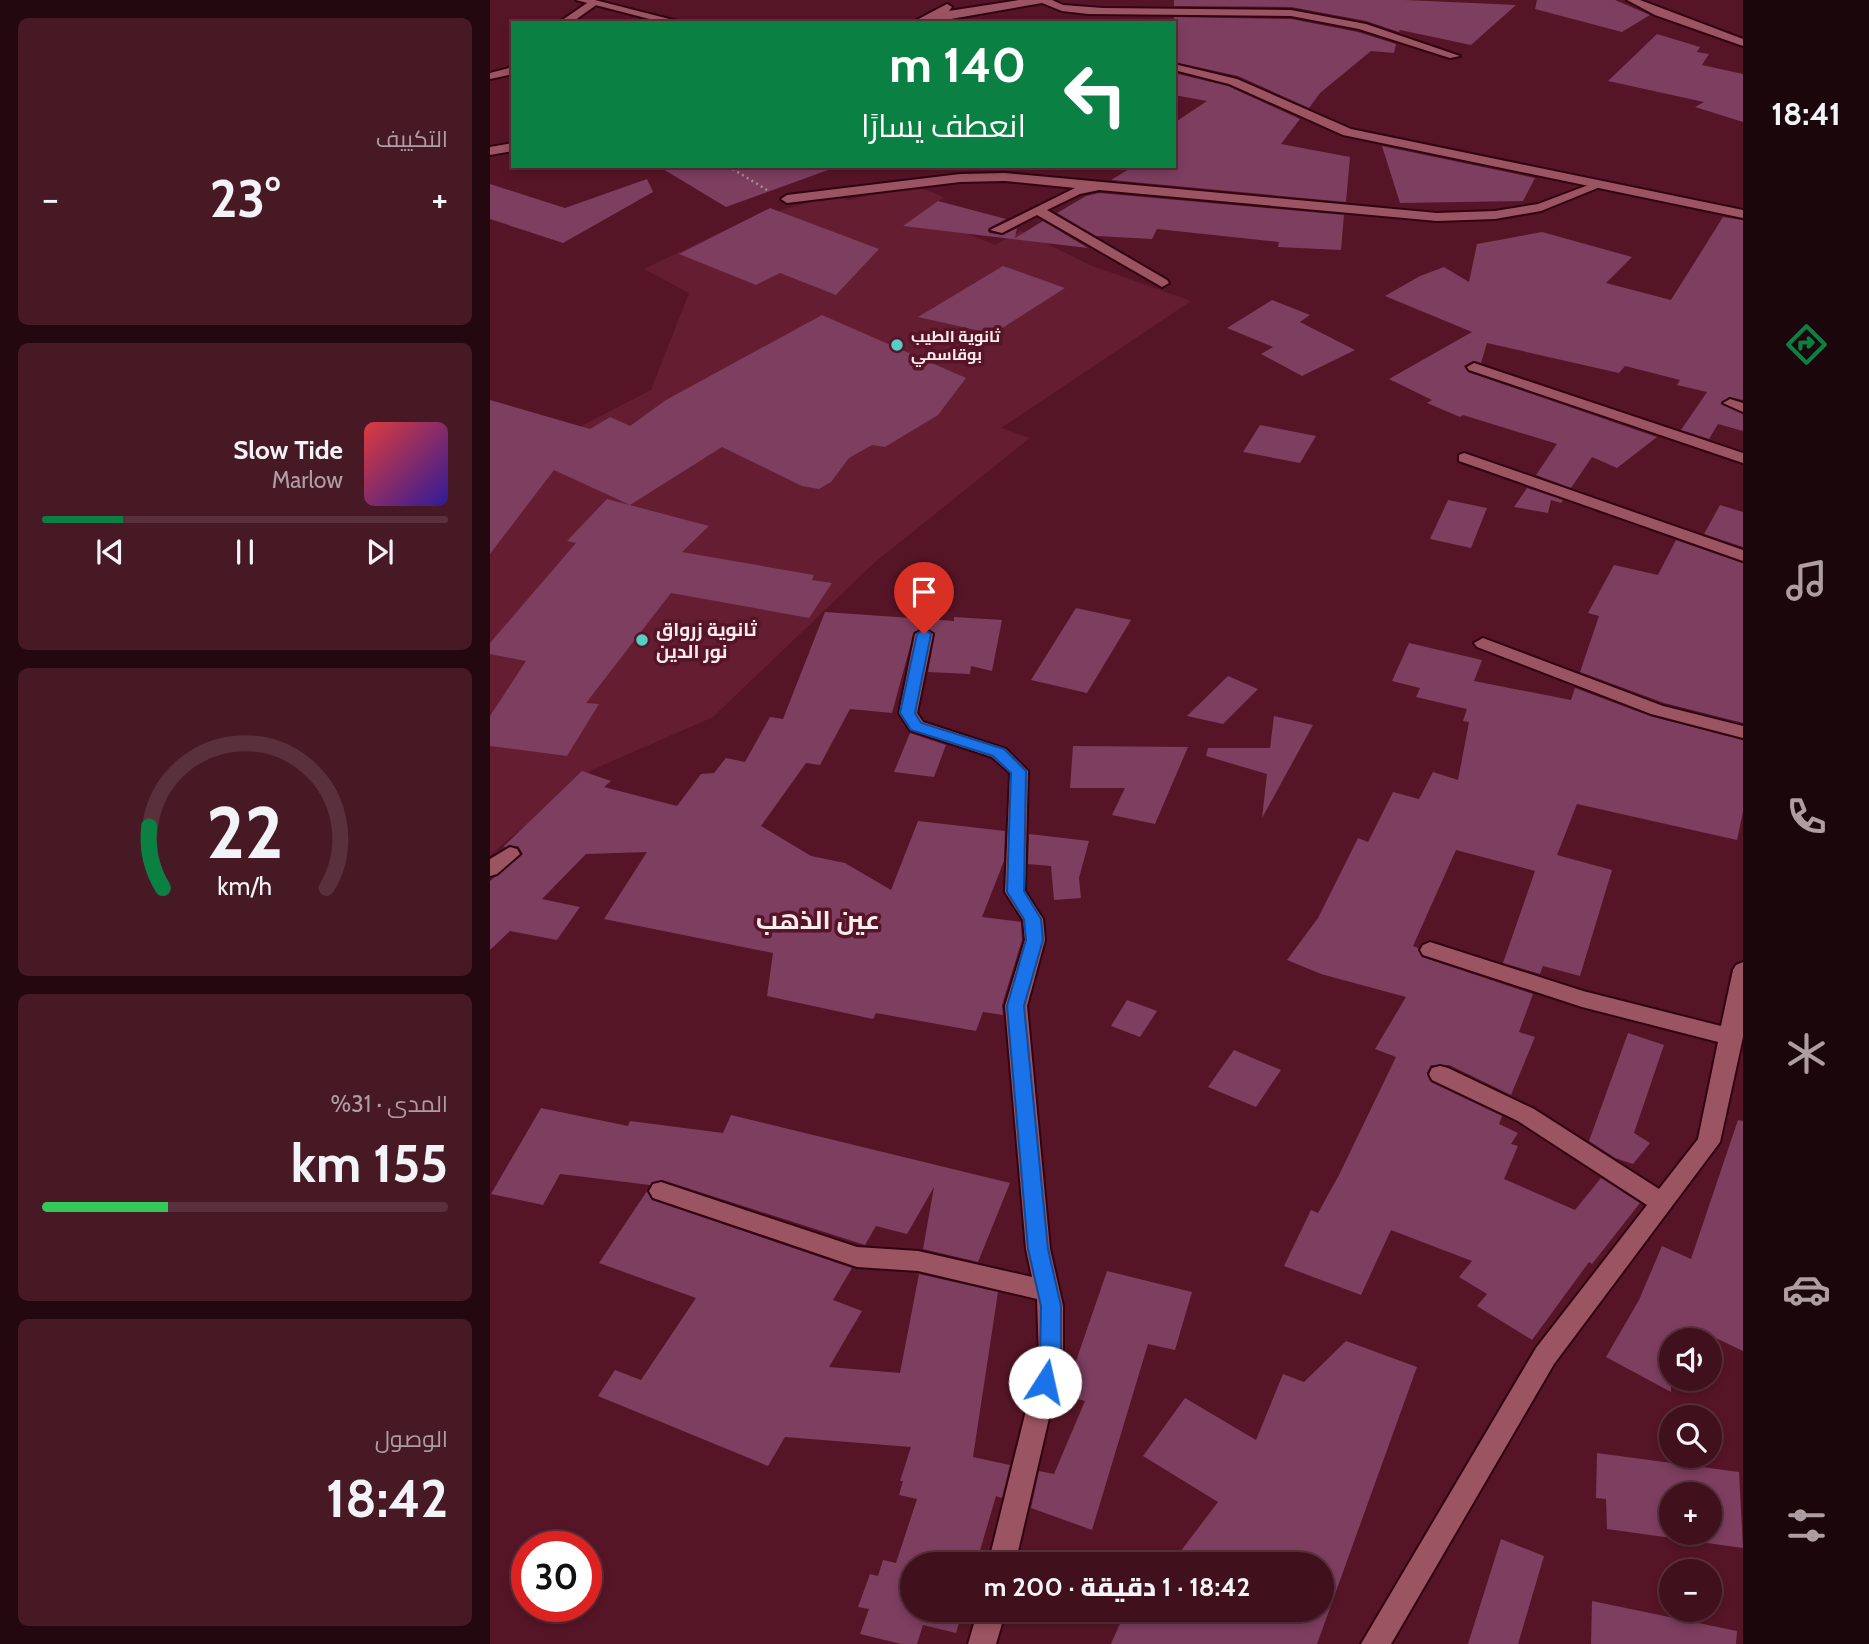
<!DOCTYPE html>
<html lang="ar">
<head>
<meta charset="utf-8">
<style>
  body { margin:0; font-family:Cabin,Cairo,sans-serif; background:#471925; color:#f1f3f6; direction:rtl; height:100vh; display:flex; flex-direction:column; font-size:26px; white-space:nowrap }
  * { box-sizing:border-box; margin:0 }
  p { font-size:23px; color:#ae9da3 }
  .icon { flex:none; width:38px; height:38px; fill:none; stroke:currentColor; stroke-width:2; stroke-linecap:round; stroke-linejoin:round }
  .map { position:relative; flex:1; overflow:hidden; direction:ltr }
  .panel { display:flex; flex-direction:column; gap:18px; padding:18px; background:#23090f; width:490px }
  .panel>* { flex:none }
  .hud { position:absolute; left:21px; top:21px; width:665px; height:147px; border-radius:0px; box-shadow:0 4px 10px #0003,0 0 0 2px #59303b; direction:rtl; background:#0b8043; color:#fff; overflow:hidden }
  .tools { position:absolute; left:1169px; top:1328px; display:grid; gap:14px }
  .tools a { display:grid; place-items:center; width:63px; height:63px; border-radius:50%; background:#40101c; box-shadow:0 4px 10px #0003,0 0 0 2px #59303b; font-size:35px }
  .speed { position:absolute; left:21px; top:1531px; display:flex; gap:14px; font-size:35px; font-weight:700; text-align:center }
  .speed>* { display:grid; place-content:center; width:91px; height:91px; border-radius:50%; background:#40101c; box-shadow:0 4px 10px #0003,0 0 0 2px #59303b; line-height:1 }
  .speed .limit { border:10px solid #d22; background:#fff; color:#111 }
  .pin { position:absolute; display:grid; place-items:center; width:60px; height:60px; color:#fff; margin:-72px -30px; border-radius:50% 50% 50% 0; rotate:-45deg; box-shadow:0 0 7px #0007 }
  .pin .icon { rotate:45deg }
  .me { position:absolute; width:77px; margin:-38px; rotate:10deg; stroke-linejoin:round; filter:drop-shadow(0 0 5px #0008) }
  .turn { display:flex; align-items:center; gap:24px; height:147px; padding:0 35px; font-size:32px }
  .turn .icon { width:91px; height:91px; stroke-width:2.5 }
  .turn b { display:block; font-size:49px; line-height:60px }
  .big { font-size:52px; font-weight:800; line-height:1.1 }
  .panel .tile { flex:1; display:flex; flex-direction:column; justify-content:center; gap:10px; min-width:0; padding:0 24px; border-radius:10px; background:#471925 }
  .panel .dial { align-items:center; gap:0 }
  .dial svg { height:182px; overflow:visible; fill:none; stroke:#59303b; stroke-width:7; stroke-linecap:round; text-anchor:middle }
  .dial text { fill:#f1f3f6; stroke:none }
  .song { display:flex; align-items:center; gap:21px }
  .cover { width:84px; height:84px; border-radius:10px; background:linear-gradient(135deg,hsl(0 70% 55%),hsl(250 70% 35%)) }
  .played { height:7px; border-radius:4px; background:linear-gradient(90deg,#0b8043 20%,#59303b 20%) }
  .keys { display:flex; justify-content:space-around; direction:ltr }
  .heat { display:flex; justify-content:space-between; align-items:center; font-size:38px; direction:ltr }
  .charge { height:10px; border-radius:5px; background:linear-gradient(90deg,#34c759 31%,#59303b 0) }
  .trip { position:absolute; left:410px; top:1552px; width:434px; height:70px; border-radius:35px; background:#40101c; box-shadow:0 4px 10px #0003,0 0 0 2px #59303b; font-weight:800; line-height:70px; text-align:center; direction:rtl }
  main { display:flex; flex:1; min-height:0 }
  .tabs { display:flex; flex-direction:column; width:126px; justify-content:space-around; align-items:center; background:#1a060b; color:#ae9da3 }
  .tabs .icon { width:49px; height:49px }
  .tabs .active { color:#0b8043 }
  .tabs b { font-size:32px; color:#f1f3f6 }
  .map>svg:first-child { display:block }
  .built { fill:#651d31 }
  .building { fill:#7d3e5f; fill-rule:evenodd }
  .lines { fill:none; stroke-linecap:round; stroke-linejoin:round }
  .minor-casing { stroke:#320311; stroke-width:4 }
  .tertiary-casing { stroke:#320311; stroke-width:4 }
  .path { stroke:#af8891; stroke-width:2.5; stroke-dasharray:2 3.5; stroke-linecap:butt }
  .minor { fill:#9b5461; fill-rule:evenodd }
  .tertiary { fill:#9b5461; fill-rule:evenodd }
  .route { fill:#1a73e8; stroke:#114b97; stroke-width:2 }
  .poi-dot { fill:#55cec5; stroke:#561526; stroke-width:2.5 }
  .labels { text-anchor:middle; stroke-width:7; stroke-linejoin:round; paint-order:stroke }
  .far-poi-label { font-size:16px; font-weight:bold; fill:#fdecee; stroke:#561526; text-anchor:start }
  .poi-label { font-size:19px; font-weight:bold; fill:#fdecee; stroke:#561526; text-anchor:start }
  .district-label { font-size:26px; font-weight:bold; fill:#fdecee; stroke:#561526 }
</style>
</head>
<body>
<main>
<nav class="tabs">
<b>18:41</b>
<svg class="icon active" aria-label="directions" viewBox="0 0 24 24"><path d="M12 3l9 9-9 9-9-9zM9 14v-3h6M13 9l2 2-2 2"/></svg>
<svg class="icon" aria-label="music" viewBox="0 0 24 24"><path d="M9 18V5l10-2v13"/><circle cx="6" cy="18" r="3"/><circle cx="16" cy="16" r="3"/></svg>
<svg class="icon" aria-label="phone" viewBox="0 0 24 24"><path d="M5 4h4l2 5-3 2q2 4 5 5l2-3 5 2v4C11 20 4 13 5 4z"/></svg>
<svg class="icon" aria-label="climate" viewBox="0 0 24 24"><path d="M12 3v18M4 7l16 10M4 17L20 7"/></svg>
<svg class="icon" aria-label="car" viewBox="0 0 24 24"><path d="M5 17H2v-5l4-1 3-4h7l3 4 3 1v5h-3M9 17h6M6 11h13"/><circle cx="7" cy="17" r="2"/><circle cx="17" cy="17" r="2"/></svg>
<svg class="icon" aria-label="filters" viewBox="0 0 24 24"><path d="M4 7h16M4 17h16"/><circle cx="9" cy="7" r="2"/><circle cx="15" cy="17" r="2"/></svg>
</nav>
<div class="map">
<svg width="1253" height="1644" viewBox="0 0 1253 1644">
  <rect width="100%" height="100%" fill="#561526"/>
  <path class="built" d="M 423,185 L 454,197 L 446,204 L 478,234 L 505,245 L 531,231 L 600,265 L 701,301 L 511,428 L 540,438 L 384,563 L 223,717 L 102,770 L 0,855 L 0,473 L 161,390 L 199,293 L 154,269 L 256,220 L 342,196 L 358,200 Z"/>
  <g class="building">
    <path d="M 684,0 L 915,0 L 1026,5 L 981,45 L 910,30 L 909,32 L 876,21 L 801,7 L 684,6 Z"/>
    <path d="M 1047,0 L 1125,0 L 1160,15 L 1132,32 L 1045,9 Z"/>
    <path d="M 684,17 L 801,19 L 868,32 L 906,44 L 904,53 L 881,51 L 830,93 L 819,108 L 748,76 L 684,62 Z"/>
    <path d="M 1167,34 L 1210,47 L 1207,52 L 1219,54 L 1212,65 L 1253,74 L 1253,122 L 1205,107 L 1214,102 L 1118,81 Z"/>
    <path d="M 684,73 L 738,86 L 810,119 L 791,144 L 860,157 L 856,202 L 621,180 L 644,166 L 684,166 L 684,123 L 717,101 L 684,95 Z"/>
    <path d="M 892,146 L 1045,178 L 1033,201 L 910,203 Z"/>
    <path d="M 168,166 L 337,166 L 338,170 L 236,207 Z"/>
    <path d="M 157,179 L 163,192 L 73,243 L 0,219 L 0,184 L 75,208 Z"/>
    <path d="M 609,193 L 854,215 L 851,250 L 788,247 L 789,242 L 667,229 L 662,239 L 606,236 L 567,213 L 596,196 Z"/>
    <path d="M 448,201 L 516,219 L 499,228 L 499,233 L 513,235 L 527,228 L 525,238 L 553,221 L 598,248 L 413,226 Z"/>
    <path d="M 280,208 L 389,249 L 346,295 L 290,273 L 266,285 L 189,254 Z"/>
    <path d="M 1233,217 L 1253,220 L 1253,400 L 1239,397 L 1231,404 L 1253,414 L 1253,431 L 1228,424 L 1219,439 L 1191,430 L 1217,392 L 1187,385 L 1190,380 L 1135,366 L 1129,373 L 997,343 L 991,363 L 983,361 L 974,366 L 978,372 L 1167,437 L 1127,468 L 1102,457 L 1081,488 L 1046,475 L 1067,444 L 973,415 L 970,417 L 937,403 L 942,400 L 899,379 L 982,332 L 895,296 L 930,276 L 954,267 L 979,282 L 987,244 L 1052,232 L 1142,257 L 1116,283 L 1181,300 Z"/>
    <path d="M 513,266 L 575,288 L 503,334 L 428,317 Z"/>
    <path d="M 782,300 L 820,315 L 810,322 L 865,350 L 812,376 L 771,354 L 783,347 L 737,328 Z"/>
    <path d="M 332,315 L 476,378 L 448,415 L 395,447 L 382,445 L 359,458 L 341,482 L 329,489 L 312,486 L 232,447 L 140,505 L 64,470 L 0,554 L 0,400 L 100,429 L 120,417 L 140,426 L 176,400 Z"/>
    <path d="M 770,425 L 826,436 L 810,463 L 753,452 Z"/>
    <path d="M 1037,488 L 1073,500 L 1071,503 L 1061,500 L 1058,513 L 1024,507 Z"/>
    <path d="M 117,499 L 219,526 L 192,552 L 324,575 L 322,580 L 342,583 L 319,618 L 181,593 L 96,703 L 109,704 L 77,756 L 0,746 L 0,716 L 36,661 L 0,654 L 0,643 L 86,543 L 77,541 Z"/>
    <path d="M 958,500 L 997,508 L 981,548 L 940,539 Z"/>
    <path d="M 1230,505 L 1253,512 L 1253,547 L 1214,534 Z"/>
    <path d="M 1186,540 L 1253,563 L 1253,723 L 1174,703 L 1090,672 L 1109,616 L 1098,613 L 1124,565 L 1168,575 Z"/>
    <path d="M 586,608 L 641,620 L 597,693 L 541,680 Z"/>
    <path d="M 335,612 L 464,621 L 464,617 L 512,620 L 502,671 L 481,666 L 480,674 L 438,672 L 445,633 L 435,627 L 424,632 L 402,713 L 360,709 L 330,765 L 316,763 L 271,826 L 321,856 L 355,863 L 401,890 L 428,821 L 515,831 L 514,861 L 492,917 L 531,922 L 532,940 L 512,1005 L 513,1015 L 493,1012 L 486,1031 L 386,1013 L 383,1019 L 277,996 L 283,953 L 114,919 L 157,852 L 96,854 L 52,899 L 90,907 L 67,940 L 20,931 L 0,950 L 0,881 L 33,854 L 28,846 L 13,847 L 92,771 L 121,781 L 114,787 L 187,806 L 211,774 L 224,773 L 236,758 L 255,762 L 280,717 L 293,719 Z"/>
    <path d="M 919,643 L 992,660 L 984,681 L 1081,700 L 1085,688 L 1160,716 L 1253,740 L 1253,812 L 1247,840 L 1087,804 L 1067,855 L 1122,870 L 1090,976 L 1053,966 L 1050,974 L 1013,963 L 1045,871 L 966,850 L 923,946 L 928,948 L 932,957 L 1043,994 L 1029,1032 L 1045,1037 L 1021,1095 L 959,1065 L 941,1065 L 937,1073 L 941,1082 L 1012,1116 L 1009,1124 L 1028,1133 L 1021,1144 L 1028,1146 L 1014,1179 L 1085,1210 L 1111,1178 L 1150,1203 L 1102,1264 L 1099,1262 L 1042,1340 L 987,1306 L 997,1294 L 969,1277 L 982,1261 L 901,1230 L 871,1295 L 794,1266 L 821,1210 L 828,1213 L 849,1175 L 906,1057 L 885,1049 L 916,997 L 831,974 L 797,960 L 828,918 L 868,838 L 878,842 L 903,792 L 929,799 L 943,772 L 968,780 L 979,722 L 973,721 L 977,709 L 926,697 L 930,688 L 902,681 Z"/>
    <path d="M 738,676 L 768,689 L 733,724 L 697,716 Z"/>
    <path d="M 784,716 L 823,725 L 772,818 L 777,774 L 716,756 L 718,748 L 780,748 Z"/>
    <path d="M 420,733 L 456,745 L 444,777 L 404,772 Z"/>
    <path d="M 583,746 L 698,747 L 665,824 L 622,815 L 635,788 L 580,788 Z"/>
    <path d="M 539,834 L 599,841 L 589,878 L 591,898 L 564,900 L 561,866 L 538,864 Z"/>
    <path d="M 637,1000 L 667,1011 L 650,1037 L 621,1026 Z"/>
    <path d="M 1138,1033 L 1174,1045 L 1144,1133 L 1160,1143 L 1143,1164 L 1125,1158 L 1099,1141 Z"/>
    <path d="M 744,1050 L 791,1070 L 766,1107 L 718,1087 Z"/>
    <path d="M 51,1108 L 138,1126 L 140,1121 L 233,1133 L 241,1115 L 520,1183 L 488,1262 L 433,1249 L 444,1187 L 417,1234 L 386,1226 L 375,1245 L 172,1180 L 160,1185 L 70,1174 L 53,1205 L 1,1194 Z"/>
    <path d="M 1248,1120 L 1253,1121 L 1253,1351 L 1207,1329 L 1200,1340 L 1181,1340 L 1181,1392 L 1116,1357 L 1149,1300 L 1172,1246 L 1201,1259 Z"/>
    <path d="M 157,1191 L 162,1200 L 362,1268 L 343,1300 L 372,1311 L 339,1367 L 410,1373 L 429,1274 L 508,1292 L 483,1457 L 520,1465 L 512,1498 L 506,1496 L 486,1564 L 422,1564 L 422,1610 L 473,1610 L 466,1633 L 433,1625 L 427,1644 L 411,1644 L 370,1634 L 379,1609 L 368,1607 L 380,1574 L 388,1576 L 393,1560 L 406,1563 L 427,1499 L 409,1495 L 413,1481 L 410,1481 L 421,1447 L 295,1437 L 278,1466 L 108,1396 L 125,1370 L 151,1380 L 206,1298 L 109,1263 Z"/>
    <path d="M 617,1271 L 702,1292 L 685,1350 L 658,1344 L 602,1530 L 541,1508 L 549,1471 L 564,1474 L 595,1401 L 574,1396 Z"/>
    <path d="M 856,1341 L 927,1367 L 827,1644 L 621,1644 L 636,1610 L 648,1610 L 665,1618 L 673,1610 L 831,1610 L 831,1564 L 690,1564 L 684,1560 L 728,1502 L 653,1456 L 695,1398 L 766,1440 L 793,1374 L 814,1382 Z"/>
    <path d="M 1107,1453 L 1249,1472 L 1253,1548 L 1117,1529 L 1116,1499 L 1106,1498 ZM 1181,1494 L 1220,1494 L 1220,1533 L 1181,1533 Z"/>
    <path d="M 1011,1539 L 1054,1556 L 1028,1644 L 978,1644 Z"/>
    <path d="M 1102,1601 L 1247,1631 L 1246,1644 L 1101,1644 Z"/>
  </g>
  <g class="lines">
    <defs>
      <g id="minor">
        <path d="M 529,0 L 562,0 L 573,5 L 613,8 L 801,10 L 876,24 L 970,56 L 960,58 L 869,29 L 801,16 L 598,14 L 572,11 L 552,3 L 438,23 L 421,23 L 457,4 L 462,7 L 459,11 Z"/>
        <path d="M 1137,0 L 1150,0 L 1253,39 L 1253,46 L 1165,15 Z"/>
        <path d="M 100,1 L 109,3 L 81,23 L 68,23 Z"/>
        <path d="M 23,67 L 23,74 L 0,79 L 0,73 Z"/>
        <path d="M 23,143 L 23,151 L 0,155 L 0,147 Z"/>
        <path d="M 515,173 L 947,213 L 1005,211 L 1048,204 L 1109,181 L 1115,185 L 1051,211 L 1005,219 L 947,221 L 609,190 L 590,194 L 557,210 L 677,280 L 679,283 L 672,287 L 547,215 L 512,233 L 500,230 L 585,188 L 515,181 L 470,182 L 297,203 L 291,199 L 297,195 L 470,174 Z"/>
        <path d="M 984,363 L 1253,453 L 1253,463 L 979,370 L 977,367 Z"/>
        <path d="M 1240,399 L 1253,403 L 1253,412 L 1233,403 Z"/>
        <path d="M 974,453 L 1253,550 L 1253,561 L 969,461 L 969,455 Z"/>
        <path d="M 434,629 L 443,634 L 427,713 L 433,722 L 516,749 L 538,771 L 535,891 L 553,919 L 555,940 L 537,1006 L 560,1249 L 573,1306 L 573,1358 L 525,1564 L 498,1564 L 549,1358 L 547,1299 L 428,1271 L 367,1267 L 163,1198 L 159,1191 L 163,1184 L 171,1182 L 367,1247 L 428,1251 L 542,1277 L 536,1249 L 515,1006 L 535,940 L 533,920 L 515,892 L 520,773 L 502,757 L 420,730 L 409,713 L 425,634 Z"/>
        <path d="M 993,638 L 1173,706 L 1253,726 L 1253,738 L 1161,714 L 987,647 L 984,643 Z"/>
        <path d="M 20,847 L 27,849 L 30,854 L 7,874 L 0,876 L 0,859 Z"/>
        <path d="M 940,942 L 1093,991 L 1231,1026 L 1243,970 L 1246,965 L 1253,962 L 1253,1037 L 1230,1142 L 1064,1364 L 901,1644 L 871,1644 L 1046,1348 L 1157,1205 L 1028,1121 L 942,1080 L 939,1074 L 942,1068 L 950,1066 L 958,1068 L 1044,1109 L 1169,1189 L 1208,1139 L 1228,1042 L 1092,1007 L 933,955 L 930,950 L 933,945 Z"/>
        <path d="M 488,1610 L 516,1610 L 506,1644 L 478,1644 Z"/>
      </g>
      <g id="tertiary">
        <path d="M 86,0 L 105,0 L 195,23 L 175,23 Z"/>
        <path d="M 684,64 L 747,79 L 861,129 L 1253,210 L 1253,218 L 853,135 L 739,84 L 684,70 Z"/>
      </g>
    </defs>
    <use href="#minor" class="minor-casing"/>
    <use href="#tertiary" class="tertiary-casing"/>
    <path class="path" d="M 238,166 L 277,190"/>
    <use href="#minor" class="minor"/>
    <use href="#tertiary" class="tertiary"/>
  </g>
  <path class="route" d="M 434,629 L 441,634 L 425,713 L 431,723 L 514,749 L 536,771 L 534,891 L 551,919 L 553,940 L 534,1006 L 558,1249 L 571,1306 L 571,1358 L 562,1389 L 555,1391 L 547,1389 L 544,1382 L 550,1358 L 551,1306 L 538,1249 L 517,1006 L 536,940 L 534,919 L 517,892 L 521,773 L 503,756 L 421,730 L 410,713 L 427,634 Z"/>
  <g class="poi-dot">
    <circle cx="407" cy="345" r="7"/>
    <circle cx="152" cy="640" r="7"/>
  </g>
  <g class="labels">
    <g class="far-poi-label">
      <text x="421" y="342">ثانوية الطيب<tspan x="421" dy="18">بوقاسمي</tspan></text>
    </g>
    <g class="poi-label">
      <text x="166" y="636">ثانوية زرواق<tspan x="166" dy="22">نور الدين</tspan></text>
    </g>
    <g class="district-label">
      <text x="328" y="929">عين الذهب</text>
    </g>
  </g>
</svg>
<div class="tools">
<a><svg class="icon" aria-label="sound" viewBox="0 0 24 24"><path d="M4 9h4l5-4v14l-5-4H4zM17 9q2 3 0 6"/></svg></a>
<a><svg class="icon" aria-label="search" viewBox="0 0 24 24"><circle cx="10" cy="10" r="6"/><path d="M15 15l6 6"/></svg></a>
<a>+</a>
<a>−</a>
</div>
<div class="speed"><div class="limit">30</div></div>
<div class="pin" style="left:434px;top:634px;background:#d93025"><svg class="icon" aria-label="arrive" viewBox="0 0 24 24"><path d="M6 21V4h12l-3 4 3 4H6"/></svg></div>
<svg class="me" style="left:555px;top:1382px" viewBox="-20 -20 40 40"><circle r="19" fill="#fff"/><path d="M0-13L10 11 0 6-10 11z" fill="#1a73e8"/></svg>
<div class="trip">18:42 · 1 دقيقة · 200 m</div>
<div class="hud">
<div class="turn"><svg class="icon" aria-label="left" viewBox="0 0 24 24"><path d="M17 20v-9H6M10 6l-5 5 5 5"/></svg><div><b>140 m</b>انعطف يسارًا</div></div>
</div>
</div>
<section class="panel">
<div class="tile"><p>التكييف</p>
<div class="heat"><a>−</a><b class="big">23°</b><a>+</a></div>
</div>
<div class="tile">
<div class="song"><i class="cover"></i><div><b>Slow Tide</b><p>Marlow</p></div></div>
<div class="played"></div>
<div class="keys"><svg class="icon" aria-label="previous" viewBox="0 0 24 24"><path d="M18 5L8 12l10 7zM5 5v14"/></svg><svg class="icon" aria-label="pause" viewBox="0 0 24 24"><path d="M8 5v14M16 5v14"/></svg><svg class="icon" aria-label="next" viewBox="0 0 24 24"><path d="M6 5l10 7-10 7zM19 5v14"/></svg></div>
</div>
<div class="tile dial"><svg viewBox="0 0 100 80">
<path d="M14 69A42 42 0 1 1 86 69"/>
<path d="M14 69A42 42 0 0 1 8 42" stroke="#0b8043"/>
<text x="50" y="56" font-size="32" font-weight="700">22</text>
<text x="50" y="72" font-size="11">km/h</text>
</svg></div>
<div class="tile"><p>المدى · 31%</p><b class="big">155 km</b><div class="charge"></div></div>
<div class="tile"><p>الوصول</p><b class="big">18:42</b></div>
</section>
</main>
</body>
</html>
